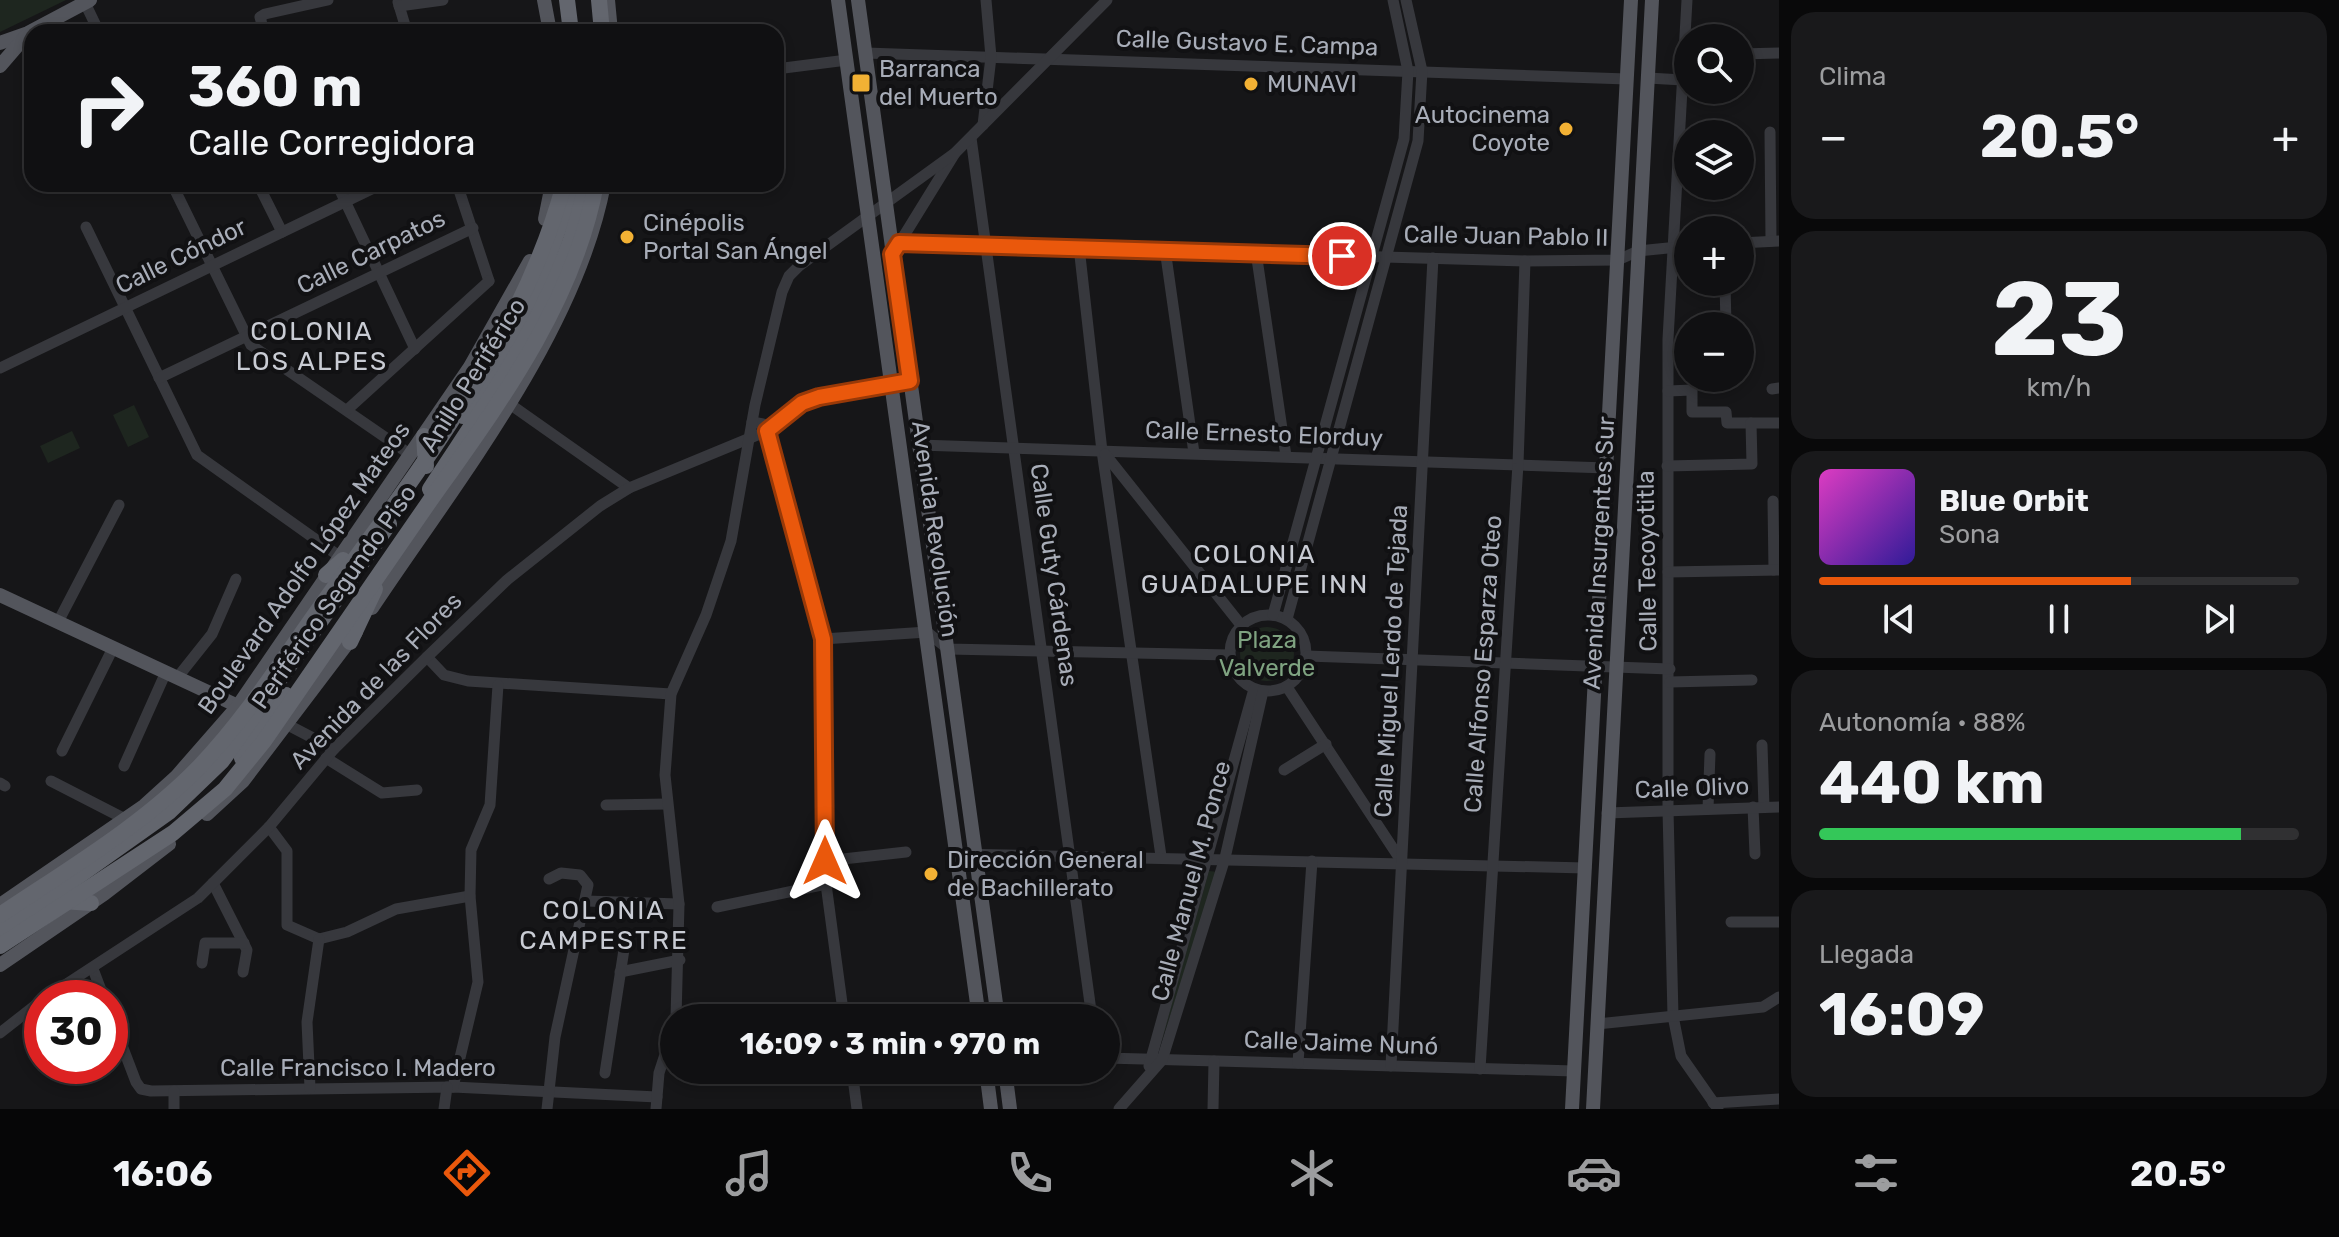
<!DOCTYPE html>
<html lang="es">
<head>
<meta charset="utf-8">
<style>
  body { margin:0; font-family:Rubik,sans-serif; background:#19191b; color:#f1f3f6; height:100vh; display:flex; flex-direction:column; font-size:30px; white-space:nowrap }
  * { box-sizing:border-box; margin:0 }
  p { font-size:26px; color:#9c9d9f }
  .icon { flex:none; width:44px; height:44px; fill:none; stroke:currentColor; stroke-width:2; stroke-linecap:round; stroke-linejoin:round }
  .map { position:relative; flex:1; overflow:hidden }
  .drawer { display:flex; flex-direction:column; gap:12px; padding:12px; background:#09090a; width:560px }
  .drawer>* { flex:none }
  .hud { position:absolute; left:24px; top:24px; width:760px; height:168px; border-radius:24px; box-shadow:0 4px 12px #0003,0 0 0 2px #303032; background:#101012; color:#f1f3f6; overflow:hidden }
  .fabs { position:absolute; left:1674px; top:24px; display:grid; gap:16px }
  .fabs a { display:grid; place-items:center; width:80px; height:80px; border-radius:50%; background:#101012; box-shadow:0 4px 12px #0003,0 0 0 2px #303032; font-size:40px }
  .speed { position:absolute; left:24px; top:980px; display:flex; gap:16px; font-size:40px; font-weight:700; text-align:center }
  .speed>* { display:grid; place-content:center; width:104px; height:104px; border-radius:50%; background:#101012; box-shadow:0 4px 12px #0003,0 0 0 2px #303032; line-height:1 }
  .speed .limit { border:12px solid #d22; background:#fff; color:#111 }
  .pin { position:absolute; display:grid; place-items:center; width:68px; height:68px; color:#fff; margin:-34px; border:4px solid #fff; border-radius:50%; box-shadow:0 2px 8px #0007 }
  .me { position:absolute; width:88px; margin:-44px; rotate:0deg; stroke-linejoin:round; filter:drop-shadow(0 0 6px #0008) }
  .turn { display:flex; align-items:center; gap:28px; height:168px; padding:0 32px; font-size:36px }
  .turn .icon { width:104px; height:104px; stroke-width:2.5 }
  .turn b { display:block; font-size:56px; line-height:68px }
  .big { font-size:60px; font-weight:700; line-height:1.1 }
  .drawer .widget { flex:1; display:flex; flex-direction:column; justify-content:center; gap:12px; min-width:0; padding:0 28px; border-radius:24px; background:#19191b }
  .drawer .dial { align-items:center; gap:0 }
  .dial b { font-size:104px; line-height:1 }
  .song { display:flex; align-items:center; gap:24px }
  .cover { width:96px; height:96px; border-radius:12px; background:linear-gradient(135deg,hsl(310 70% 55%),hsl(250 70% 35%)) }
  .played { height:8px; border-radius:4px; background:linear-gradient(90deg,#ea580c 65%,#303032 65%) }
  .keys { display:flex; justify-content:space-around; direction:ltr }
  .heat { display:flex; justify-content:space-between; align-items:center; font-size:44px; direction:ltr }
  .charge { height:12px; border-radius:6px; background:linear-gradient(90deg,#34c759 88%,#303032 0) }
  .trip { position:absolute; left:660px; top:1004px; width:460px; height:80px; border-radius:40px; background:#101012; box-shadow:0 4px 12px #0003,0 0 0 2px #303032; font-weight:700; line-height:80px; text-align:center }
  .tab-bar { display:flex; height:128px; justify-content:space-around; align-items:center; background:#060607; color:#9c9d9f }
  .tab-bar .icon { width:56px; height:56px }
  .tab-bar .on { color:#ea580c }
  .tab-bar b { font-size:36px; color:#f1f3f6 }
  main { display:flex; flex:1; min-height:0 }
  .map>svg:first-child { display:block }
  .green { fill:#1e261f }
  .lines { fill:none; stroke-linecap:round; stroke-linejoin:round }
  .minor { stroke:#37383d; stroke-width:11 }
  .major { stroke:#53555c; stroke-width:14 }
  .highway { stroke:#63666e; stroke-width:16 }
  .highway-bridge { stroke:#63666e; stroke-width:16 }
  .route-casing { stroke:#983908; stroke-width:20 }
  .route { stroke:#ea580c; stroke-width:14 }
  .poi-dot { fill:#f2b134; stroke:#111113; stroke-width:3 }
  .labels { text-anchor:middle; stroke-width:8; stroke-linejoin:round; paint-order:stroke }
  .street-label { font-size:24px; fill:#a8adb8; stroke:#111113 }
  .poi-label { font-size:24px; fill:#a8adb8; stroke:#111113; text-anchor:start }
  .park-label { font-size:24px; fill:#7fa381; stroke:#111113 }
  .neighbourhood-label { font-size:26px; letter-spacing:2px; fill:#c9ccd4; stroke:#111113 }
</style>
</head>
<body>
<main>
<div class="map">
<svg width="1779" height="1109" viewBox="0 0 1779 1109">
  <rect width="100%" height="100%" fill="#161618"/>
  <g class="green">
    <path d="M 0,0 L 66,0 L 0,32 Z"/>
    <path d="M 134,405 L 149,437 L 128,447 L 113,415 Z"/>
    <path d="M 72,431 L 80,448 L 48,463 L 40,446 Z"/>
    <circle cx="1267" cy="654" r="27"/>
    <path d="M 1209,871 L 1218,872 L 1159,1049 Z"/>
  </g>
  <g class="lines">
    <g class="minor">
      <path d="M 1687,0 L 1668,339 L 1668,810 L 1673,1016 L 1681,1056 L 1718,1109"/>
      <path d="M 398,2 L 407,32"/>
      <path d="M 85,3 L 99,32"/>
      <path d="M 399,6 L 443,0"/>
      <path d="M 264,32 L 260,17 L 265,14 L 328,0"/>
      <path d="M 866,53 L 1627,79"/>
      <path d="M 1740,54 L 1779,53"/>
      <path d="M 776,69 L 847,60"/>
      <path d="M 1648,78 L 1683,80"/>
      <path d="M 983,125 L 991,57 L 986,0"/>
      <path d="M 1770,132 L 1771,241"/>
      <path d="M 971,138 L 1092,1018"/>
      <path d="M 172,184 L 251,345 L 408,453"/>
      <path d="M 258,184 L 282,232"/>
      <path d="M 337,184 L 415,349"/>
      <path d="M 457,184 L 489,281"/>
      <path d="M 86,227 L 197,455 L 339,556"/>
      <path d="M 899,243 L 1525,261 L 1618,260 L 1638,251 L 1688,246"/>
      <path d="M 1740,243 L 1779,241"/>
      <path d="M 897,247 L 955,153"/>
      <path d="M 1079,247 L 1102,451 L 1161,856"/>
      <path d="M 1165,249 L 1194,453"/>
      <path d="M 1256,252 L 1286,456"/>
      <path d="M 1725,282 L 1726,326"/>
      <path d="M 0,368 L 382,184"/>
      <path d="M 159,378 L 473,228"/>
      <path d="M 1772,389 L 1779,388"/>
      <path d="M 1668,391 L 1692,390 L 1692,412 L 1726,412 L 1727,423 L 1751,423"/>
      <path d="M 514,407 L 629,488"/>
      <path d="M 347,410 L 489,281"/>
      <path d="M 752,422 L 763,424 L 767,431 L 823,639 L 826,884 L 844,1018"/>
      <path d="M 919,445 L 1607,468"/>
      <path d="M 1105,454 L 1241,625"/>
      <path d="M 1667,466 L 1752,464 L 1751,423 L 1779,423"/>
      <path d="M 1773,501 L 1774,570"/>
      <path d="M 1668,572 L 1779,570"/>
      <circle cx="1268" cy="653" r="38"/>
      <path d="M 1273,615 L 1404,139 L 1408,71 L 1393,0"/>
      <path d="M 1287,619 L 1418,141 L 1422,71 L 1406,0"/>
      <path d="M 58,622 L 119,505"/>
      <path d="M 823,639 L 927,632 L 948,649 L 1230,655"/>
      <path d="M 1307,656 L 1670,669"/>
      <path d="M 427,657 L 444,675 L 468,681 L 671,694"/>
      <path d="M 177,678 L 212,634 L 236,579"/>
      <path d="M 1670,682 L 1752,680"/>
      <path d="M 1287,687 L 1402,862"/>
      <path d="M 288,725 L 334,749"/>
      <path d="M 1762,745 L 1764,807"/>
      <path d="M 62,751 L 113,648"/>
      <path d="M 326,758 L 382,793 L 417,790"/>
      <path d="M 124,766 L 166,672"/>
      <path d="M 1284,770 L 1326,744"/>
      <path d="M 51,781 L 125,819"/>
      <path d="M 0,783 L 5,786"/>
      <path d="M 606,805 L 667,804"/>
      <path d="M 1753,807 L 1755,854"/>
      <path d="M 1708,809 L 1710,754"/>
      <path d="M 1607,813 L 1779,807"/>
      <path d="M 269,827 L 287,851 L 287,925 L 319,939"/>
      <path d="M 959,854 L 1586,868"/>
      <path d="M 825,861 L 906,852"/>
      <path d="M 213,883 L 247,950 L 243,972"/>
      <path d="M 586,901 L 679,904"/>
      <path d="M 717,907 L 826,884"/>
      <path d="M 1731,922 L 1779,922"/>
      <path d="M 319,939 L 347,932 L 396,909 L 470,896"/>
      <path d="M 202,963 L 205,943 L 244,943"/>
      <path d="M 93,969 L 104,998"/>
      <path d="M 620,972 L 680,960"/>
      <path d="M 45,998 L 198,898 L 269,827 L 334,749 L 427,657 L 507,580 L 600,506 L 629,488 L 767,431 L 802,403 L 910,381"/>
      <path d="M 110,1014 L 136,1082 L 141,1089 L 151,1091 L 453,1087 L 657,1097"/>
      <path d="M 676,1018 L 679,904 L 665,775 L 671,694 L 706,615 L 731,541 L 755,405 L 782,292 L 789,276 L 799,266 L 955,153 L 1107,0"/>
      <path d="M 1597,1024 L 1763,1007 L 1779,997"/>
      <path d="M 0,1033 L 42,1000"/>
      <path d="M 1106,1058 L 1574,1071"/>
      <path d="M 1298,1063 L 1312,861"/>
      <path d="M 1149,1066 L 1254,689"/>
      <path d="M 1391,1066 L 1433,258"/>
      <path d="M 1480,1069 L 1518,464 L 1525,261"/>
      <path d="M 852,1070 L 857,1109"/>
      <path d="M 605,1073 L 625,943"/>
      <path d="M 453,1087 L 478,982 L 470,896 L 471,850 L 490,805 L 498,685"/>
      <path d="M 310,1088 L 307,1022 L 319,939"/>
      <path d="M 174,1091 L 174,1109"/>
      <path d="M 1713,1103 L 1779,1099"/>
      <path d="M 444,1109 L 447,1087"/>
      <path d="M 547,1109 L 555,1037 L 588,885 L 580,875 L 561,873 L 549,879"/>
      <path d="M 656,1109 L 659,1073 L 674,1027"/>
      <path d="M 1119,1109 L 1162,1060 L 1225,858 L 1263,691"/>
      <path d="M 1213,1109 L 1214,1061"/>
    </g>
    <g class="major">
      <path d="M 544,0 L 550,32"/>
      <path d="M 608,0 L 611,32"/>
      <path d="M 838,0 L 979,1018"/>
      <path d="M 858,0 L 998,1018"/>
      <path d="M 0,43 L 28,33 L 90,0"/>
      <path d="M 0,66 L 25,37"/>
      <path d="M 545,219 L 552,184"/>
      <path d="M 0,595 L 238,706"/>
      <path d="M 372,608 C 455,483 576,333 604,184"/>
      <path d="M 207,814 L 243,781 L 356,632"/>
      <path d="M 0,905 L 144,806 L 176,777 L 238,706 L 470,367 L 530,261"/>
      <path d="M 0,965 L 104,894 L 169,844"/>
      <path d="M 986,1070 L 991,1109"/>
      <path d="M 1005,1070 L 1010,1109"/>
      <path d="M 1572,1109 L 1631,0"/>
      <path d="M 1593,1109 L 1652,0"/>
    </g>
    <g class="highway">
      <path d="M 567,0 L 571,32"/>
      <path d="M 599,0 L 602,32"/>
      <path d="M 463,416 L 531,307 L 574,184"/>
      <path d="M 424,436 L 426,466"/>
      <path d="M 430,489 C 492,393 564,298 586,184"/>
      <path d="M 326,575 L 343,560"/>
      <path d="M 350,642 L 375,589"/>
      <path d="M 242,758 L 286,695"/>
      <path d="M 62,901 L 91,903"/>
      <path d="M 0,932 L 169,812 L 222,761 L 389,524"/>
    </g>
    <g class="highway-bridge">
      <path d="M 0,915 C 67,870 143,825 199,767 C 249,715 288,651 331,592 C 422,466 523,336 564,184"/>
      <path d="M 0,946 L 173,833 L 225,789 L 264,741 C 318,662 373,584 427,505 C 497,406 573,306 596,184"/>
    </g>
  </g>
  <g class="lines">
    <defs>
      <path id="route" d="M 825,861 L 823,639 L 767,431 L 802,403 L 819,397 L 910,381 L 892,254 L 899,243 L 1342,256"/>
    </defs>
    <use href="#route" class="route-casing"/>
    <use href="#route" class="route"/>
  </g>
  <g class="poi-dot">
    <rect x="851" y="73" width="20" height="20" rx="4"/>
    <circle cx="1251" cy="84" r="8"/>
    <circle cx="1566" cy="129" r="8"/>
    <circle cx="627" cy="237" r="8"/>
    <circle cx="931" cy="874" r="8"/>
  </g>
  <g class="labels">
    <g class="street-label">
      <text transform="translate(1247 43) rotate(2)" y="8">Calle Gustavo E. Campa</text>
      <text transform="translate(1506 236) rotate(1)" y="8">Calle Juan Pablo II</text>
      <text transform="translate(371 252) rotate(-26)" y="8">Calle Carpatos</text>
      <text transform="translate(181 256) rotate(-26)" y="8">Calle Cóndor</text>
      <text transform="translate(473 375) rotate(-58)" y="8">Anillo Periférico</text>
      <text transform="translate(1264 434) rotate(2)" y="8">Calle Ernesto Elorduy</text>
      <text transform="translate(935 529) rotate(82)" y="8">Avenida Revolución</text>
      <text transform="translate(1599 553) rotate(-87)" y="8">Avenida Insurgentes Sur</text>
      <text transform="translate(1647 561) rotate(-91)" y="8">Calle Tecoyotitla</text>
      <text transform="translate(304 568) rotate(-55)" y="8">Boulevard Adolfo López Mateos</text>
      <text transform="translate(1054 575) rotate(82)" y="8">Calle Guty Cárdenas</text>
      <text transform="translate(334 597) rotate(-55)" y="8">Periférico Segundo Piso</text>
      <text transform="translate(1391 661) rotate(-87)" y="8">Calle Miguel Lerdo de Tejada</text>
      <text transform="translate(1483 664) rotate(-86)" y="8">Calle Alfonso Esparza Oteo</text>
      <text transform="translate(376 681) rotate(-46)" y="8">Avenida de las Flores</text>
      <text transform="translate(1692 788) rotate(-2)" y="8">Calle Olivo</text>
      <text transform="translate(1191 881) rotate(-75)" y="8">Calle Manuel M. Ponce</text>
      <text transform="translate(1341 1043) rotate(2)" y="8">Calle Jaime Nunó</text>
      <text x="358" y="1076">Calle Francisco I. Madero</text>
    </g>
    <g class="poi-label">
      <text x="879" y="77">Barranca<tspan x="879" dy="28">del Muerto</tspan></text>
      <text x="1267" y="92">MUNAVI</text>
      <text x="1550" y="123" text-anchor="end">Autocinema<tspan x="1550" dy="28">Coyote</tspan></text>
      <text x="643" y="231">Cinépolis<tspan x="643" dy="28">Portal San Ángel</tspan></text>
      <text x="947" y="868">Dirección General<tspan x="947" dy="28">de Bachillerato</tspan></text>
    </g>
    <g class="park-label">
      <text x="1267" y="648">Plaza<tspan x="1267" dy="28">Valverde</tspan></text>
    </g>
    <g class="neighbourhood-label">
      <text x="312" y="340">COLONIA<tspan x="312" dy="30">LOS ALPES</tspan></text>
      <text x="1255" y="563">COLONIA<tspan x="1255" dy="30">GUADALUPE INN</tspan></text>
      <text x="604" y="919">COLONIA<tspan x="604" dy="30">CAMPESTRE</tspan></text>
    </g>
  </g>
</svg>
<div class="fabs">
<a><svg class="icon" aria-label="search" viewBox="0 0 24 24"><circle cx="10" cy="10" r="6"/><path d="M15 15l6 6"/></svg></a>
<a><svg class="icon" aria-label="layers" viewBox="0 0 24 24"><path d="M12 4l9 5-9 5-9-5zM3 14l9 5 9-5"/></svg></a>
<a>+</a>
<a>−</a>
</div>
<div class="speed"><div class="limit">30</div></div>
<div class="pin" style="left:1342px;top:256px;background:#d93025"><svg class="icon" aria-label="arrive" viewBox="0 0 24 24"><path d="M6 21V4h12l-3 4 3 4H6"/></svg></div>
<svg class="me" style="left:825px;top:861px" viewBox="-20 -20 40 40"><path d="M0-17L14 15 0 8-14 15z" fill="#ea580c" stroke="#fff" stroke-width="4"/></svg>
<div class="trip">16:09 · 3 min · 970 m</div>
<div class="hud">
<div class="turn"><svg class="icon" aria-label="right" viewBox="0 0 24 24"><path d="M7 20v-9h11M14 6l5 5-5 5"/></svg><div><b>360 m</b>Calle Corregidora</div></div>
</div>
</div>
<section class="drawer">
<div class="widget"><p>Clima</p>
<div class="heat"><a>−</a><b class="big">20.5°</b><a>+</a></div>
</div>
<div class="widget dial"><b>23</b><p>km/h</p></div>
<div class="widget">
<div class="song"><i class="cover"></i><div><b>Blue Orbit</b><p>Sona</p></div></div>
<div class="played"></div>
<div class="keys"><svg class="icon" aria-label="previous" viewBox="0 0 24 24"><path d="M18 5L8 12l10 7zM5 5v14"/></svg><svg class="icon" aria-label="pause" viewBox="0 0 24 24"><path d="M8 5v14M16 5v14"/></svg><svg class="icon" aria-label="next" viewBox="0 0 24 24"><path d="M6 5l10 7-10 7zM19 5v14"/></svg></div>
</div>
<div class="widget"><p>Autonomía · 88%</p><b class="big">440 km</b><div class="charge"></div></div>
<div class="widget"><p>Llegada</p><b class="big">16:09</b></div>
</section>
</main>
<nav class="tab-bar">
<b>16:06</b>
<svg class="icon on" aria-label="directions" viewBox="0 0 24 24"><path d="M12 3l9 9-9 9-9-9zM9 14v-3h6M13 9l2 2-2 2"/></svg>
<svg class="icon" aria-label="music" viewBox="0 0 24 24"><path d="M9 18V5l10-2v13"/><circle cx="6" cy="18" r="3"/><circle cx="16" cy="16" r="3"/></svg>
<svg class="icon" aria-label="phone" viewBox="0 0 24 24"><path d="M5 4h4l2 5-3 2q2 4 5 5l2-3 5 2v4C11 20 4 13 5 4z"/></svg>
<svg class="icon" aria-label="climate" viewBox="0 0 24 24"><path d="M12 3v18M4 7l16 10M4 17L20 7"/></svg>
<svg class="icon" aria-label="car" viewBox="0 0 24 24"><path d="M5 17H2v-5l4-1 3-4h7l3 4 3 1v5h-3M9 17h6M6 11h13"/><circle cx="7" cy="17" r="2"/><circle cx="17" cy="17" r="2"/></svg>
<svg class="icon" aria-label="filters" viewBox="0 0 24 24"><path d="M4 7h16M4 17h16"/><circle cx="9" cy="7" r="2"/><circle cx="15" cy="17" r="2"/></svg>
<b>20.5°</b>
</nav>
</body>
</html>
